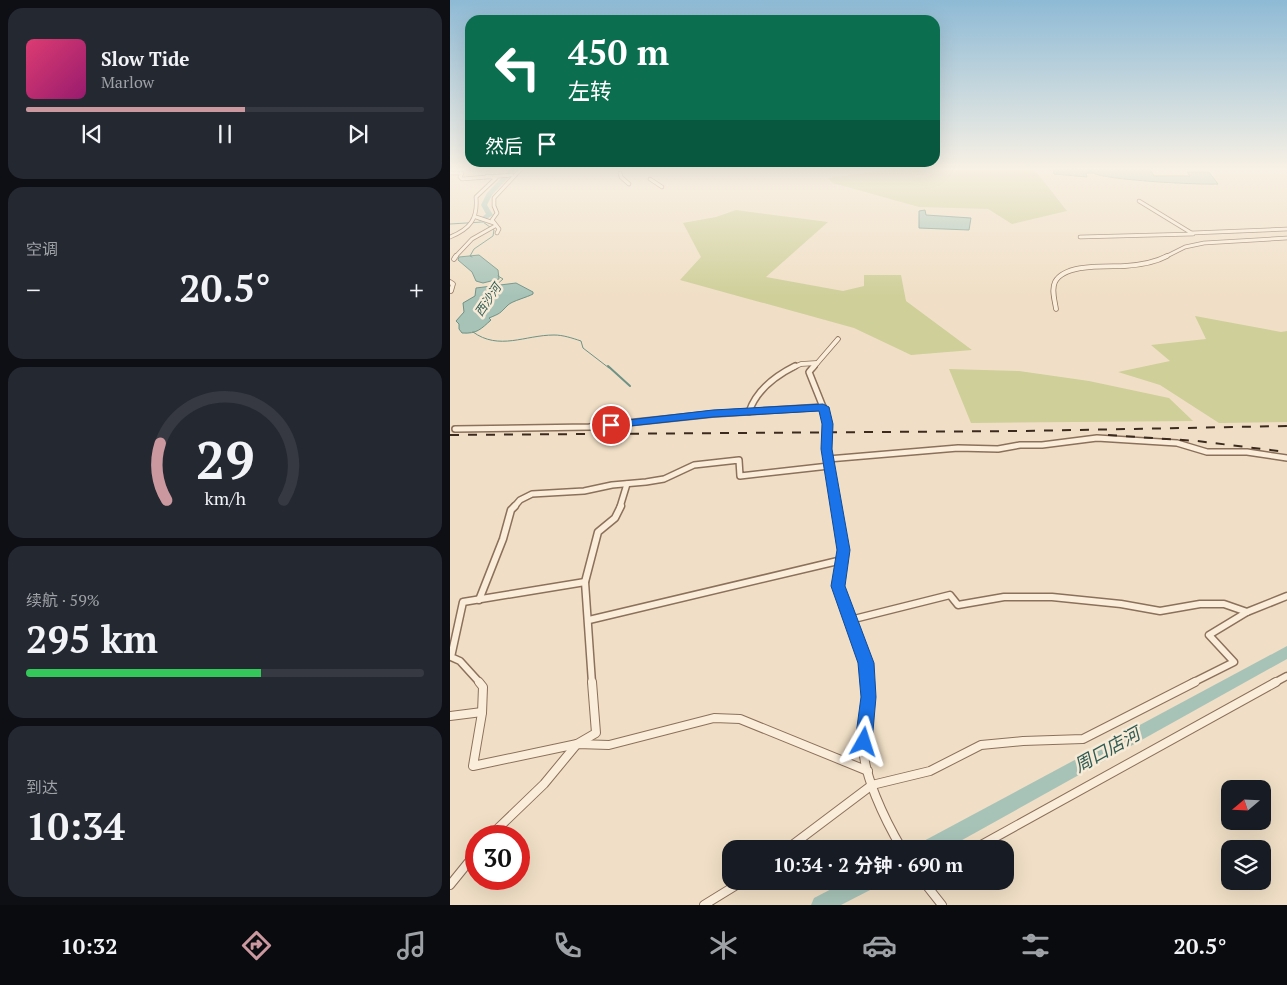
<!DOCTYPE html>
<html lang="zh">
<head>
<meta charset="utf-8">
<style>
  body { margin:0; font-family:"PT Serif","Noto Sans SC",serif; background:#242831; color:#f1f3f6; height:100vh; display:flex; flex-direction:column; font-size:19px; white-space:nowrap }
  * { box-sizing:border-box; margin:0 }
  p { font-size:16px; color:#9ea1a6 }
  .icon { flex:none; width:28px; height:28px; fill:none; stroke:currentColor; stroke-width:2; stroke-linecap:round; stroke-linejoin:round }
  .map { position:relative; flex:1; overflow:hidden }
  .panel { display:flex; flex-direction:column; gap:8px; padding:8px; background:#0d0f14; width:450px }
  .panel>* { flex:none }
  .guide { position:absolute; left:15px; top:15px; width:475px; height:152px; border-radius:15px; box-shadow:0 5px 20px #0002; background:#0b6e4f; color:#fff; overflow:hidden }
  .needle { width:32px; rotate:251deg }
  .controls { position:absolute; left:771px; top:780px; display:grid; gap:10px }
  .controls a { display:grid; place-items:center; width:50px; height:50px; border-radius:10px; background:#171b24; box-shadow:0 5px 20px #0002; font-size:25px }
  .speed { position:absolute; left:15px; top:825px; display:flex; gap:10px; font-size:25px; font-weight:700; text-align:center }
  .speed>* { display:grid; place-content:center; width:65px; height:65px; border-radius:50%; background:#171b24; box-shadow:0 5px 20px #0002; line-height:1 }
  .speed .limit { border:8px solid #d22; background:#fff; color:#111 }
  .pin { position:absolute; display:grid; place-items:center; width:42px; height:42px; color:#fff; margin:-21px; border:2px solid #fff; border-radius:50%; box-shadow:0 1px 5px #0007 }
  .me { position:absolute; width:55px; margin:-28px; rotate:6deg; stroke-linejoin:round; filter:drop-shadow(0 0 4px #0008) }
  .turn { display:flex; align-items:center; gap:18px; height:105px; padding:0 20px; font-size:22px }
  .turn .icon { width:65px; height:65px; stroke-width:2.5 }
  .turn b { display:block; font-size:35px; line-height:42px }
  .then { display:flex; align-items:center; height:48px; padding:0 20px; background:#0003; gap:10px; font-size:19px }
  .big { font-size:38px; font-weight:700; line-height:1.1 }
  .panel .widget { flex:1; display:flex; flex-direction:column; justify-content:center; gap:8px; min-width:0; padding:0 18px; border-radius:15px; background:#242831 }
  .panel .dial { align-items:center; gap:0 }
  .dial svg { height:130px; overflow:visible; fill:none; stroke:#363941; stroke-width:7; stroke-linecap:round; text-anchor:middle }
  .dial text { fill:#f1f3f6; stroke:none }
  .song { display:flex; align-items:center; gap:15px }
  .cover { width:60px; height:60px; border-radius:8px; background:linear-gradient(135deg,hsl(340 70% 55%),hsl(320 70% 35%)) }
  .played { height:5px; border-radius:2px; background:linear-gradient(90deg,#cc989f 55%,#363941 55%) }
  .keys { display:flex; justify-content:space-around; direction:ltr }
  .heat { display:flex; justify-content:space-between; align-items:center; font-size:28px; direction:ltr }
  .charge { height:8px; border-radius:4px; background:linear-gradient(90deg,#34c759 59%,#363941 0) }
  .trip { position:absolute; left:272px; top:840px; width:292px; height:50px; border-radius:15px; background:#171b24; box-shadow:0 5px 20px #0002; font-weight:700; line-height:50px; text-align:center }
  .dock { display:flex; height:80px; justify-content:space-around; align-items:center; background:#090b0e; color:#9ea1a6 }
  .dock .icon { width:35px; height:35px }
  .dock .selected { color:#cc989f }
  .dock b { font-size:22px; color:#f1f3f6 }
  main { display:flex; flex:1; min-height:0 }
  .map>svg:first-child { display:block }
  .green { fill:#cecf99 }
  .water { fill:#a7c3b8; stroke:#6d9286 }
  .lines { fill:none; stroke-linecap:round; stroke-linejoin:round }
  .stream-far1 { stroke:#6d9286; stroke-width:1 }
  .stream { stroke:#6d9286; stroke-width:2 }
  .river { fill:#a7c3b8; fill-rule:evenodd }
  .street-far4-casing { stroke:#8c705b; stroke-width:4.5 }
  .street-far3-casing { stroke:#8c705b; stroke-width:5.5 }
  .street-far2-casing { stroke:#8c705b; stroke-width:8 }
  .street-far1-casing { stroke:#8c705b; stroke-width:9 }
  .street-casing { stroke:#8c705b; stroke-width:10 }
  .street-far4 { stroke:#faedda; stroke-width:3 }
  .street-far3 { stroke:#faedda; stroke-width:4 }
  .street-far2 { stroke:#faedda; stroke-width:5 }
  .street-far1 { stroke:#faedda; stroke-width:6 }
  .street { stroke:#faedda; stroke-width:8 }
  .rail { stroke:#3c2a1f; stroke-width:2; stroke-dasharray:9 9; stroke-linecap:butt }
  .street-bridge-casing { stroke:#8c705b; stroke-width:8; stroke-linecap:butt }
  .street-bridge { stroke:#faedda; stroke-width:5 }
  .route { fill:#1a73e8; stroke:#114b97 }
  .labels { text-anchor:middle; stroke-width:5; stroke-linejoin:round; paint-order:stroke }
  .far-water-label { font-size:12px; font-style:italic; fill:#2e5c55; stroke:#f7ead6 }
  .near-water-label { font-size:18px; font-style:italic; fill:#2e5c55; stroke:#f7ead6 }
</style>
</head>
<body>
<main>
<section class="panel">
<div class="widget">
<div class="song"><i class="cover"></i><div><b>Slow Tide</b><p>Marlow</p></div></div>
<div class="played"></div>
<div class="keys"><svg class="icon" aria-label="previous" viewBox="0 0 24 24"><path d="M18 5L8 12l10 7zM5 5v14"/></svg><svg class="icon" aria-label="pause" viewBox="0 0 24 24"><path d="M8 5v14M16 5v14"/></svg><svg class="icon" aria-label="next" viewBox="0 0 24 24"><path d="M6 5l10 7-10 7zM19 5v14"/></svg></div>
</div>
<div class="widget"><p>空调</p>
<div class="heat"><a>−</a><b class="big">20.5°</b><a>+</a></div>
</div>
<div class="widget dial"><svg viewBox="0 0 100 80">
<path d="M14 69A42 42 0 1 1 86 69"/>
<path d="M14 69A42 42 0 0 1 10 34" stroke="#cc989f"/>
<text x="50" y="56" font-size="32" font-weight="700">29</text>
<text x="50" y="72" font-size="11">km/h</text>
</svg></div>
<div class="widget"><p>续航 · 59%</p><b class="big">295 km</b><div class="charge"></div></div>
<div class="widget"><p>到达</p><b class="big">10:34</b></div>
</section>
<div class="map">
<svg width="837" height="905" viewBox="0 0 837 905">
  <rect width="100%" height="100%" fill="#f0dfc6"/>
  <g class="green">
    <path d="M 443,169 L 584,169 L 617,211 L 562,224 L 538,209 L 469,207 L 383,183 L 378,178 Z"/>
    <path d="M 286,210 L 378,222 L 316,277 L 393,291 L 414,286 L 414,275 L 451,275 L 456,301 L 522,350 L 461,355 L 404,328 L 230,280 L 251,257 L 233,223 L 266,217 Z"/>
    <path d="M 745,316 L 831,332 L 837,331 L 837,422 L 769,423 L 710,385 L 668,372 L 720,361 L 701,345 L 756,339 Z"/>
    <path d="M 499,369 L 569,371 L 639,381 L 719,398 L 743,421 L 521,423 Z"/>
  </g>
  <g class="water">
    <path d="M 603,169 L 700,169 L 704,176 L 740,176 L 737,172 L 759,172 L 768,184 C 751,185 653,180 644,173 L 636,173 L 637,177 L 604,174 Z"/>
    <path d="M 475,210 L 476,215 L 521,218 L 519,230 L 469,228 L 469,211 Z"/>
    <path d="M 29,255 L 48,270 L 49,279 L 33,283 L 26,281 L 22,272 L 8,260 L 9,257 Z"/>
    <path d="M 66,283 L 83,292 L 83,294 C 78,297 62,301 58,305 C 49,314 51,313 39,318 L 41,320 C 31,329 27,334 12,333 L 9,329 L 9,324 L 6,321 L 14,312 L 13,303 L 25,296 L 26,288 Z"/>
  </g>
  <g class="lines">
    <g class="stream-far1">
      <path d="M 0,224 L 33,222 L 44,230 L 43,236 L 24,249 L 20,256 L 22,257"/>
      <path d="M 44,287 L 53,279 L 48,276"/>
      <path d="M 23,332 C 49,351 75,335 104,335 C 113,335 122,338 131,341 L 133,348 L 159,368"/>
    </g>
    <path class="stream" d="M 158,366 L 180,386"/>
    <g class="river">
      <path d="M 60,169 L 67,169 L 42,195 L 37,205 L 43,215 L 35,220 L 35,223 L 31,223 L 28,220 L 36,214 L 31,205 L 37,193 Z"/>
      <path d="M 837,646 L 837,659 L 496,849 L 468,849 L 470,843 Z"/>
      <path d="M 397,881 L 426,881 L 424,888 L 391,905 L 361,905 L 364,898 Z"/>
    </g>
    <defs>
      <g id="street-far4">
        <path d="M 0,173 L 12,173 L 10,177 L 12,179 L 62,175"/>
        <path d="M 170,173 L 171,177 L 179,184"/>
        <path d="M 200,179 L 212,187"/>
        <path d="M 26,217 L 44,223"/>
        <path d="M 47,233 L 49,229 L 42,220 L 47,213 L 44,206 L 44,198 L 71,169"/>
        <path d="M 742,233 L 837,229"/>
        <path d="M 0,237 C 20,229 28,219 26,197 L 46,178 L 37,176"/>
        <path d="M 630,237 L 743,234 L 689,201"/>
        <path d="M 5,257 L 22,239 L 45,226"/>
        <path d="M 715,257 L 735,247 L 754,243 L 837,238"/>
      </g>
      <g id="street-far3">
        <path d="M 4,259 L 6,256"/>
        <path d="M 0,282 L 3,284 L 1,291"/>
        <path d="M 606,309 C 605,301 601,290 605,282 C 615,263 658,267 675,266 C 690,265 704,263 717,256"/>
        <path d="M 342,368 L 351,364 L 367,363"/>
        <path d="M 363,368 L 388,339"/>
      </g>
      <g id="street-far2">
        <path d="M 364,366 L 359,372 L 373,407 L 377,424"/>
        <path d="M 299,412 C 306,391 325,376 345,366"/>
        <path d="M 5,429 L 139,427 L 262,414 L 373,407"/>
        <path d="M 376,449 L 386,507"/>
        <path d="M 378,459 L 508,448 L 548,449 L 570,445 L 592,445 L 647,438 L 727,443 L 757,452 L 797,452 L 837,458"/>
        <path d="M 64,507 L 70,500 L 82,494 L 134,491 L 162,485 L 196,482 L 214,479 L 244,465 L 289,460 L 290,476 L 379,466"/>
        <path d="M 170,507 L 177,484"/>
      </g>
      <g id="street-far1">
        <path d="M 386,506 L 393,550 L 388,587 L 416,663 L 418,683"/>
        <path d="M 29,600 L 53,539 L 61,510 L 65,506"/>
        <path d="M 139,620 L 392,560"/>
        <path d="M 400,620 L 500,595 L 508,605 L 554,597 L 602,597 L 671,604 L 710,611 L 750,604 L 774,604 L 797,612"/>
        <path d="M 30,683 L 10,661 L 1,657 L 13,602 L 135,582"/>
        <path d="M 142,683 L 135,582 L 148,532 L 165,518 L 171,506"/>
        <path d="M 742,683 L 784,662 L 759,635 L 797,612 L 837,596"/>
        <path d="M 824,683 L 837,676"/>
      </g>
      <g id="street">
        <path d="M 29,682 L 33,687 L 32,713 L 23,766 L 127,744 L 159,745 L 264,718 L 290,719 L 418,771"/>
        <path d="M 418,682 C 419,702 414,720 413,740 C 411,772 436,822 452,849"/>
        <path d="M 0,716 L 32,712"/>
        <path d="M 40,836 L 94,784 L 127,744 L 146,733 L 142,682"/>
        <path d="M 337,849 L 422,785 L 480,771 L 531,745 L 573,741 L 633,739 L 745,682"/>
        <path d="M 524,849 L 826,682"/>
        <path d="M 473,881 L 492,905"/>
        <path d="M 0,885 L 26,853"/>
        <path d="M 254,905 L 293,881"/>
      </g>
    </defs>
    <use href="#street-far4" class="street-far4-casing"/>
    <use href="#street-far3" class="street-far3-casing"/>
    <use href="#street-far2" class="street-far2-casing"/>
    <use href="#street-far1" class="street-far1-casing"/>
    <use href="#street" class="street-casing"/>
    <use href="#street-far4" class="street-far4"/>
    <use href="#street-far3" class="street-far3"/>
    <use href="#street-far2" class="street-far2"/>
    <use href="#street-far1" class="street-far1"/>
    <use href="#street" class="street"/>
    <g class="rail">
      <path d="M 0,435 L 574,431 L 837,426"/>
      <path d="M 658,435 L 747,441 L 837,452"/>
    </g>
    <defs>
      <path id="street-bridge" d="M 376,449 L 377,424"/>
    </defs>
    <use href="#street-bridge" class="street-bridge-casing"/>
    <use href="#street-bridge" class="street-bridge"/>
  </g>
  <linearGradient id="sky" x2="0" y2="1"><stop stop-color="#8ebad5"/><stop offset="0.57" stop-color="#f8f1e5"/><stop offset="1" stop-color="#f8f1e5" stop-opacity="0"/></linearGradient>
  <rect width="837" height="296" fill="url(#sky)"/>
  <path class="route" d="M 373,404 L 379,407 L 383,424 L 382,449 L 400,550 L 395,586 L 424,663 L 426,697 L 422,742 L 419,747 L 414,749 L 408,747 L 405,742 L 411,697 L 408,663 L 381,586 L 387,550 L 371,449 L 372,424 L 369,411 L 263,417 L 161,428 L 155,425 L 161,422 L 263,410 Z"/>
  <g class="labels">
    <g class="far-water-label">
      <text transform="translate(38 300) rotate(-56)" y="4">西沙河</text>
    </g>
    <g class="near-water-label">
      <text transform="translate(657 750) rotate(-29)" y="6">周口店河</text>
    </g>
  </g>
</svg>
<div class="controls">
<a><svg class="needle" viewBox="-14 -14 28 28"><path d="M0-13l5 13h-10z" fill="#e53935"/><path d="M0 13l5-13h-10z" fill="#9ea1a6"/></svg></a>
<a><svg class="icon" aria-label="layers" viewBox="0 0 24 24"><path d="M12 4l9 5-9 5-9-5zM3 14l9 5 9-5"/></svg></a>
</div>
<div class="speed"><div class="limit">30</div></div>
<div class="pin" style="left:161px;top:425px;background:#d93025"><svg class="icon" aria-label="arrive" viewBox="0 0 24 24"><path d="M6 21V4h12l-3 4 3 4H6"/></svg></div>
<svg class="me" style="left:414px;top:742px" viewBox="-20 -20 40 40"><path d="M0-17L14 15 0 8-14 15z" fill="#1a73e8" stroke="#fff" stroke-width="4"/></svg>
<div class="trip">10:34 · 2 分钟 · 690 m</div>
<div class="guide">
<div class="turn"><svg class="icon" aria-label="left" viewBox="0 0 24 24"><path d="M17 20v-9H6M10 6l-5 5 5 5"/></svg><div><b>450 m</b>左转</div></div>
<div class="then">然后<svg class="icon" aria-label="arrive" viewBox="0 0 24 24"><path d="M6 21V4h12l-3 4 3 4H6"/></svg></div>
</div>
</div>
</main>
<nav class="dock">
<b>10:32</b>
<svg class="icon selected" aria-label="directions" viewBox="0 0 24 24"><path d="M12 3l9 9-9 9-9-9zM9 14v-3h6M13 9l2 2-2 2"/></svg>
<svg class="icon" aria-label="music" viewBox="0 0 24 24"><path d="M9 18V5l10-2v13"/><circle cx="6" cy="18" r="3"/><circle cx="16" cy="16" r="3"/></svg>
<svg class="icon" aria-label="phone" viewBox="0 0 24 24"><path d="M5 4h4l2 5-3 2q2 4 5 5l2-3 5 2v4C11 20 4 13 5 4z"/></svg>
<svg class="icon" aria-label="climate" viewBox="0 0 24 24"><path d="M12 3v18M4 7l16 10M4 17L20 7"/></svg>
<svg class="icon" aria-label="car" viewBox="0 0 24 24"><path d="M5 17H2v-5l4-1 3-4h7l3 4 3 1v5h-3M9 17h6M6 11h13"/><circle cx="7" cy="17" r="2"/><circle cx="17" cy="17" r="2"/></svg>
<svg class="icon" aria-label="filters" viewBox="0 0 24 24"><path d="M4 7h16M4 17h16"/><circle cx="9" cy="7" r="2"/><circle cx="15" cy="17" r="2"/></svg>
<b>20.5°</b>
</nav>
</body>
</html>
